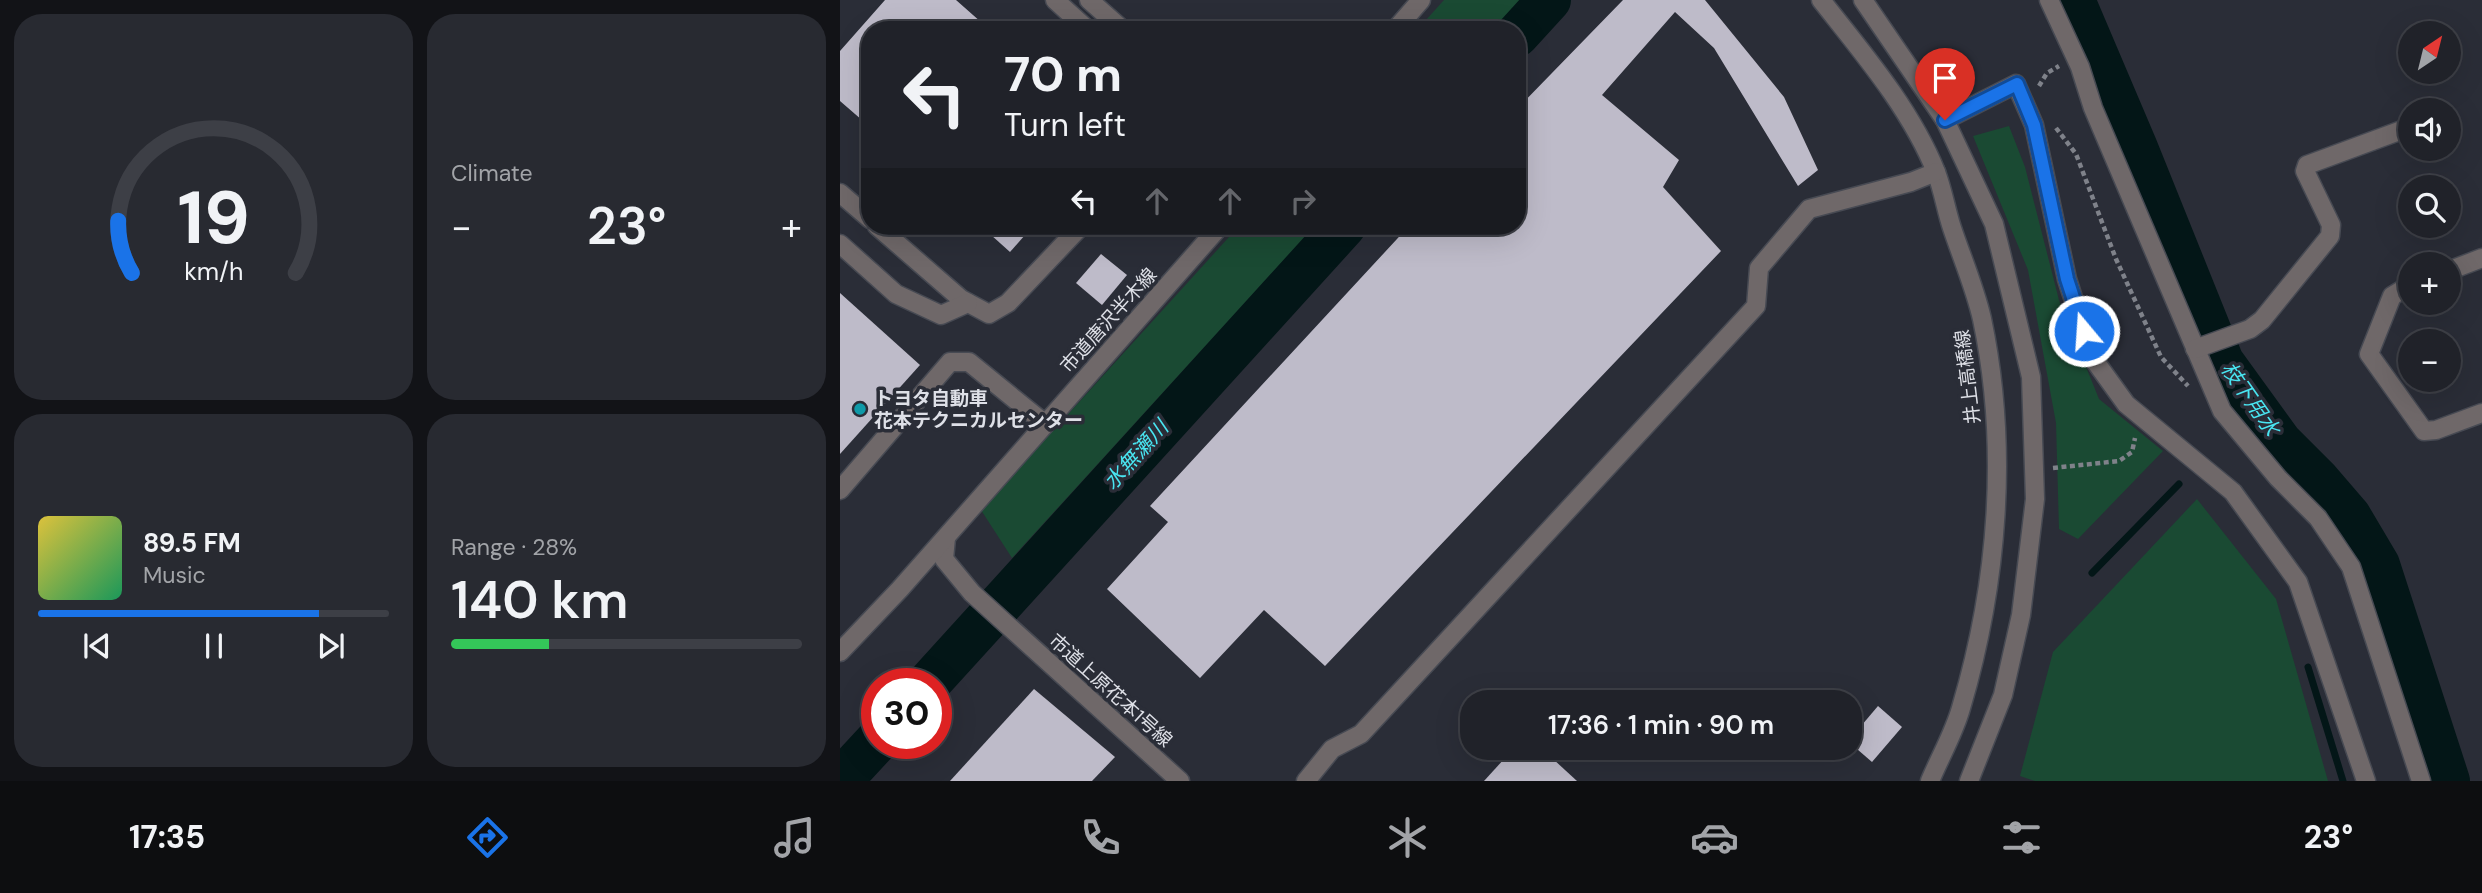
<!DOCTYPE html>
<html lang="en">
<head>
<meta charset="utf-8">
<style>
  body { margin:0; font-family:"DM Sans","Noto Sans JP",sans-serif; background:#282a31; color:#f1f3f6; height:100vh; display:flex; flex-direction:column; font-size:26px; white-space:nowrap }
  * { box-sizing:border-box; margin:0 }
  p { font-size:23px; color:#a2a4a8 }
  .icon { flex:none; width:38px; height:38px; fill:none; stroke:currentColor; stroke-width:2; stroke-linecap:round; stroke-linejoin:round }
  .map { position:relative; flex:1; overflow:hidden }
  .details { display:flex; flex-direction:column; gap:14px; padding:14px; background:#121317; width:840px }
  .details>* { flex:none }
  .banner { position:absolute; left:21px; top:21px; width:665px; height:214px; border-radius:28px; box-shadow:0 7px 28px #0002,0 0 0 2px #3d3f46; background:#202229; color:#f1f3f6; overflow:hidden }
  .needle { width:46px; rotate:35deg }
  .controls { position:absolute; left:1558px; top:21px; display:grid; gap:14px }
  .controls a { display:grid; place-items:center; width:63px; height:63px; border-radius:50%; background:#202229; box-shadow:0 7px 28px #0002,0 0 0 2px #3d3f46; font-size:35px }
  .speed { position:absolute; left:21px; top:668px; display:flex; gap:14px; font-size:35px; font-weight:700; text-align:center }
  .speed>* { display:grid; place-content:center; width:91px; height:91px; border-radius:50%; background:#202229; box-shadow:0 7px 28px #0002,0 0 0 2px #3d3f46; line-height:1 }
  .speed .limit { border:10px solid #d22; background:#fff; color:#111 }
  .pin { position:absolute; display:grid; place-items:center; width:60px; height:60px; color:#fff; margin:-72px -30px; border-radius:50% 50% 50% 0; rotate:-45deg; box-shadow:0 0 7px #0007 }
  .pin .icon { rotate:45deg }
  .me { position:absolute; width:77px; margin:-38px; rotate:342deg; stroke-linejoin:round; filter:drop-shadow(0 0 5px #0008) }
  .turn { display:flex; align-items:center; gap:24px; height:147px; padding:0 28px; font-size:32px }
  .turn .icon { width:91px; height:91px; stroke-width:2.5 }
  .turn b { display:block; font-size:49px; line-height:60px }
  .lanes { display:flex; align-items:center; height:66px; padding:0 28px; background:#0003; justify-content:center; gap:35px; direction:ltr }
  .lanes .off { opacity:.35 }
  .big { font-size:52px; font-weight:600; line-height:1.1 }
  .details .widget { flex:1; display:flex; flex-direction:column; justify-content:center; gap:10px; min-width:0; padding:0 24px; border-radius:28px; background:#282a31 }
  .details .dial { align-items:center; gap:0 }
  .dial svg { height:182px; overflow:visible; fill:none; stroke:#3d3f46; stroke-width:7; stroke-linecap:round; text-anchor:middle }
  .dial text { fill:#f1f3f6; stroke:none }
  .song { display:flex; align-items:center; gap:21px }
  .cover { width:84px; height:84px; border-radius:10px; background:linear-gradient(135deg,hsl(50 70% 55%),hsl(150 70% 35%)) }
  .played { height:7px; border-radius:4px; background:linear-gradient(90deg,#1a73e8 80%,#3d3f46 80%) }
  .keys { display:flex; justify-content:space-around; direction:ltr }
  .heat { display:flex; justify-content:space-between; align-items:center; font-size:38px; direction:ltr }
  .charge { height:10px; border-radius:5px; background:linear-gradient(90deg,#34c759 28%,#3d3f46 0) }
  .details .tiles { flex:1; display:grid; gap:14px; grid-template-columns:repeat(2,1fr) }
  .trip { position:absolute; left:620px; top:690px; width:402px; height:70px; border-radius:28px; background:#202229; box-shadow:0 7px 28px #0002,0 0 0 2px #3d3f46; font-weight:600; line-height:70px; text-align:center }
  .menu { display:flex; height:112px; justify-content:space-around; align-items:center; background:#0d0e10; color:#a2a4a8 }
  .menu .icon { width:49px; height:49px }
  .menu .on { color:#1a73e8 }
  .menu b { font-size:32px; color:#f1f3f6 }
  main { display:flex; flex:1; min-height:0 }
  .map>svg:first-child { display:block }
  .green { fill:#1a4a33 }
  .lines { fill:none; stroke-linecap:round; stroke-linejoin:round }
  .stream { stroke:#031617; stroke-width:7 }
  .river { stroke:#031617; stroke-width:44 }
  .building { fill:#bebbc9 }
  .minor-casing { stroke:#474a53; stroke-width:21 }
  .path { stroke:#7f828a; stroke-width:4.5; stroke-dasharray:5 3.5; stroke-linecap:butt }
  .minor { stroke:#6f6869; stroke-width:18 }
  .route-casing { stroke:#114b97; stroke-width:18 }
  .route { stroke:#1a73e8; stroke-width:12 }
  .culture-dot { fill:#0f9aa8; stroke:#2a2d37; stroke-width:2.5 }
  .labels { text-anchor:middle; stroke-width:7; stroke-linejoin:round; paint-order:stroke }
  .street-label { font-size:19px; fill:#dee0e7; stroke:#2a2d37 }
  .poi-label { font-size:19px; font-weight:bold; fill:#dee0e7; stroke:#2a2d37; text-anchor:start }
  .water-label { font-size:21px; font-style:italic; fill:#49e5f1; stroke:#2a2d37 }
</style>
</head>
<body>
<main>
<section class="details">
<div class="tiles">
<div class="widget dial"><svg viewBox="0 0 100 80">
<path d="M14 69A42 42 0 1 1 86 69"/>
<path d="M14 69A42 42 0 0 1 8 46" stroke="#1a73e8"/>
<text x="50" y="56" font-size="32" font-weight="700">19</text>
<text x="50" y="72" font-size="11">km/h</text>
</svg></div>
<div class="widget"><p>Climate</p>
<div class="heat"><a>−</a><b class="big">23°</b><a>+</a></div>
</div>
<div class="widget">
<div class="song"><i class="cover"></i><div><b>89.5 FM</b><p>Music</p></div></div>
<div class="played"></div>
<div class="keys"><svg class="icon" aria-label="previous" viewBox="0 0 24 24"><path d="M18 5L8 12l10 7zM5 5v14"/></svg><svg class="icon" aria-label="pause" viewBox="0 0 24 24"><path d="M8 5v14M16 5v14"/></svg><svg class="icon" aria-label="next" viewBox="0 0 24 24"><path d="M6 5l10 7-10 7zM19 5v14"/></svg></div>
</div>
<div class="widget"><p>Range · 28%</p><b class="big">140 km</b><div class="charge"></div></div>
</div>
</section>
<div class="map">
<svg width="1642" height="781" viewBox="0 0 1642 781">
  <rect width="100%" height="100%" fill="#2a2d37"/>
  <g class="green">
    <path d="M 604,0 L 680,0 L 653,30 L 577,30 Z"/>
    <path d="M 1169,126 L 1185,167 L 1219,300 L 1259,399 L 1323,451 L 1238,539 L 1219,529 L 1216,423 L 1188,270 L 1133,136 Z"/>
    <path d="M 399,226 L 475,226 L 172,558 L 141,510 Z"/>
    <path d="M 1357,499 L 1436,599 L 1488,781 L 1195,781 L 1180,776 L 1213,652 Z"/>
  </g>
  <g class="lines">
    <g class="stream">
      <path d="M 1252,573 L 1339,484"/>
      <path d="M 1468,667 L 1503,781"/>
    </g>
    <g class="river">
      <path d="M 1233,0 L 1296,148 L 1382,362 L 1440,442 L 1478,480 L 1509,516 L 1538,565 L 1608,781"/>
      <path d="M 677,35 L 709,0"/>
      <path d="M 88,684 L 504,226"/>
      <path d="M 0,781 L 37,741"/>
    </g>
  </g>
  <g class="building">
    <path d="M 45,0 L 116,0 L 150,30 L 30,30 L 30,127 L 0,101 L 0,51 Z"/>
    <path d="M 783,0 L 865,0 L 944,97 L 978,170 L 958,186 L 874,48 L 835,12 L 762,95 L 839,160 L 823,187 L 881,251 L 485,666 L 424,610 L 360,678 L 267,589 L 328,522 L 310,506 L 569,226 L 677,226 L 677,109 Z"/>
    <path d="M 141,226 L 193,226 L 170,252 Z"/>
    <path d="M 261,254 L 287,275 L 262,305 L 236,283 Z"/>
    <path d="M 0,293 L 80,365 L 0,454 Z"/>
    <path d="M 194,689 L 275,757 L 252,781 L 110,781 Z"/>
    <path d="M 1038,706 L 1062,727 L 1032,762 L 1010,743 L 1010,739 Z"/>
    <path d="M 675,747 L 700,747 L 737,781 L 644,781 Z"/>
  </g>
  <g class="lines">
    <defs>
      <g id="minor">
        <path d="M 215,0 L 248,30"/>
        <path d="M 249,0 L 283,30"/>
        <path d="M 981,0 C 1022,52 1071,109 1096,172 C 1103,190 1106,210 1112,228 C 1122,258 1135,288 1142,319 C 1169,447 1158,583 1121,708 C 1114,733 1100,757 1090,781"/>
        <path d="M 1023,0 L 1105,120 L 1154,224 L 1191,377 L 1195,499 L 1181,615 L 1163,695 L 1129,781"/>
        <path d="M 1209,0 L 1240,67 L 1253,108 L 1382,411 L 1438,478 L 1478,518 L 1511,567 L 1581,781"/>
        <path d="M 555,30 L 581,0"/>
        <path d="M 1105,120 L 1176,84 L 1194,125 L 1227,279 L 1252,357 L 1286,404 L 1393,492 L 1458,582 L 1526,781"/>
        <path d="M 0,193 L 30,219"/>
        <path d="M 37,226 L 121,299 L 149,314 L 168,303 L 241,226"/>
        <path d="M 0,244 L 56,294 L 101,315 L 128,303"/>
        <path d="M 1608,271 L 1642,258"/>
        <path d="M 1570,285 L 1552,296 L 1529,354 L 1584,431 L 1596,430 L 1642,413"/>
        <path d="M 1355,349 L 1410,329 L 1422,320 L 1490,236 L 1491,225 L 1465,171 L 1467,165 L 1570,127"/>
        <path d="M 0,490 L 110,362 L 129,362 L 204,423"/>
        <path d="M 106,538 L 104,559 L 132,593 L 340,781"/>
        <path d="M 0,652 L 60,589 L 380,226"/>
        <path d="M 466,781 L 492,749 L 521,734 L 916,306 L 919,268 L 969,209 L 1071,182 L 1096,172"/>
      </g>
    </defs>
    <use href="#minor" class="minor-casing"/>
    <g class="path">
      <path d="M 1199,86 L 1207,73 L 1219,66"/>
      <path d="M 1216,128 L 1236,154 L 1276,259 L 1321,357 L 1348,386"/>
      <path d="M 1213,468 L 1279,461 L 1292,452 L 1295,438"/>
    </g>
    <use href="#minor" class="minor"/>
  </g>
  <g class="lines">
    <defs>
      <path id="route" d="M 1105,120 L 1177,84 L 1194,125 L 1227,279 L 1244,331"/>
    </defs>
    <use href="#route" class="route-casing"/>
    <use href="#route" class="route"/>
  </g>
  <circle class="culture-dot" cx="20" cy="409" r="7"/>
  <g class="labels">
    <g class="street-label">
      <text transform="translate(268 320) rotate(-48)" y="7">市道唐沢半木線</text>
      <text transform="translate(1127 377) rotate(-97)" y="7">井上高橋線</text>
      <text transform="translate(271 690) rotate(42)" y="7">市道上原花本1号線</text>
    </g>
    <g class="poi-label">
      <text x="34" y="405">トヨタ自動車<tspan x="34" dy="22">花本テクニカルセンター</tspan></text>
    </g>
    <g class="water-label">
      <text transform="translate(1410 399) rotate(55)" y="7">枝下用水</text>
      <text transform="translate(296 455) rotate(-48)" y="7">水無瀬川</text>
    </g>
  </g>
</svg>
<div class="controls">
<a><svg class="needle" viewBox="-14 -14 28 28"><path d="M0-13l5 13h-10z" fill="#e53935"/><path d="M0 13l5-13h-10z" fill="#a2a4a8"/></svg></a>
<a><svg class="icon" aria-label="sound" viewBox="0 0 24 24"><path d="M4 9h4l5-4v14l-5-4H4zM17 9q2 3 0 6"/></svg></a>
<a><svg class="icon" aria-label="search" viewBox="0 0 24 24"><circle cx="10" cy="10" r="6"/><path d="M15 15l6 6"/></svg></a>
<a>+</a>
<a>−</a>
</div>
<div class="speed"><div class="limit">30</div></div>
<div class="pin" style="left:1105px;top:120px;background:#d93025"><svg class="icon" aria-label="arrive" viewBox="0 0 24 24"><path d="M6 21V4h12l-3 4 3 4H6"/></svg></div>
<svg class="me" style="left:1244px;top:331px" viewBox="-20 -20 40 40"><circle r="17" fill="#1a73e8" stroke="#fff" stroke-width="3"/><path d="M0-11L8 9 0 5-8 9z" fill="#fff"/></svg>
<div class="trip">17:36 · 1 min · 90 m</div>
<div class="banner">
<div class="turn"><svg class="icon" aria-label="left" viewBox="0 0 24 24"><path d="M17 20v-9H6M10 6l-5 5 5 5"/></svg><div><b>70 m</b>Turn left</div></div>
<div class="lanes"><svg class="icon" aria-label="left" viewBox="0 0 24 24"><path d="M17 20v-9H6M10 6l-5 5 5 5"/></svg><svg class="icon off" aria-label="ahead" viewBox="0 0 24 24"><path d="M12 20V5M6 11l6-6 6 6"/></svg><svg class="icon off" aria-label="ahead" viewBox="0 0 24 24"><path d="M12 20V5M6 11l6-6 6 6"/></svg><svg class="icon off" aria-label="right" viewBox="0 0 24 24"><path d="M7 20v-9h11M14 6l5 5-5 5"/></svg></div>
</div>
</div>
</main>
<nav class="menu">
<b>17:35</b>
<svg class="icon on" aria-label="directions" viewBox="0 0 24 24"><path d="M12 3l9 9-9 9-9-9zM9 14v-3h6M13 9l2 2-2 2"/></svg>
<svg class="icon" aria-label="music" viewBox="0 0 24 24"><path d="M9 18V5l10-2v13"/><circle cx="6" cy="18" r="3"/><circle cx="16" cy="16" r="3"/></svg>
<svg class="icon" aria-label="phone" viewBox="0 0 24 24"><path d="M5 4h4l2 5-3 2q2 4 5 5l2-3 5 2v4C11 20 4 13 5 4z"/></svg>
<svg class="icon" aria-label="climate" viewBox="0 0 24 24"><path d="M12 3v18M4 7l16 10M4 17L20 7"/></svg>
<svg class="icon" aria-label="car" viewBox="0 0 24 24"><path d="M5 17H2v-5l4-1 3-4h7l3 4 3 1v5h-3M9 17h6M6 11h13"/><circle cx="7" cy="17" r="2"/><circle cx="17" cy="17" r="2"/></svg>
<svg class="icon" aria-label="filters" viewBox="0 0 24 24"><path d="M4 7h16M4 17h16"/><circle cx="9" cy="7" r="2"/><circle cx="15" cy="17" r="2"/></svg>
<b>23°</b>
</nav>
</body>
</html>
